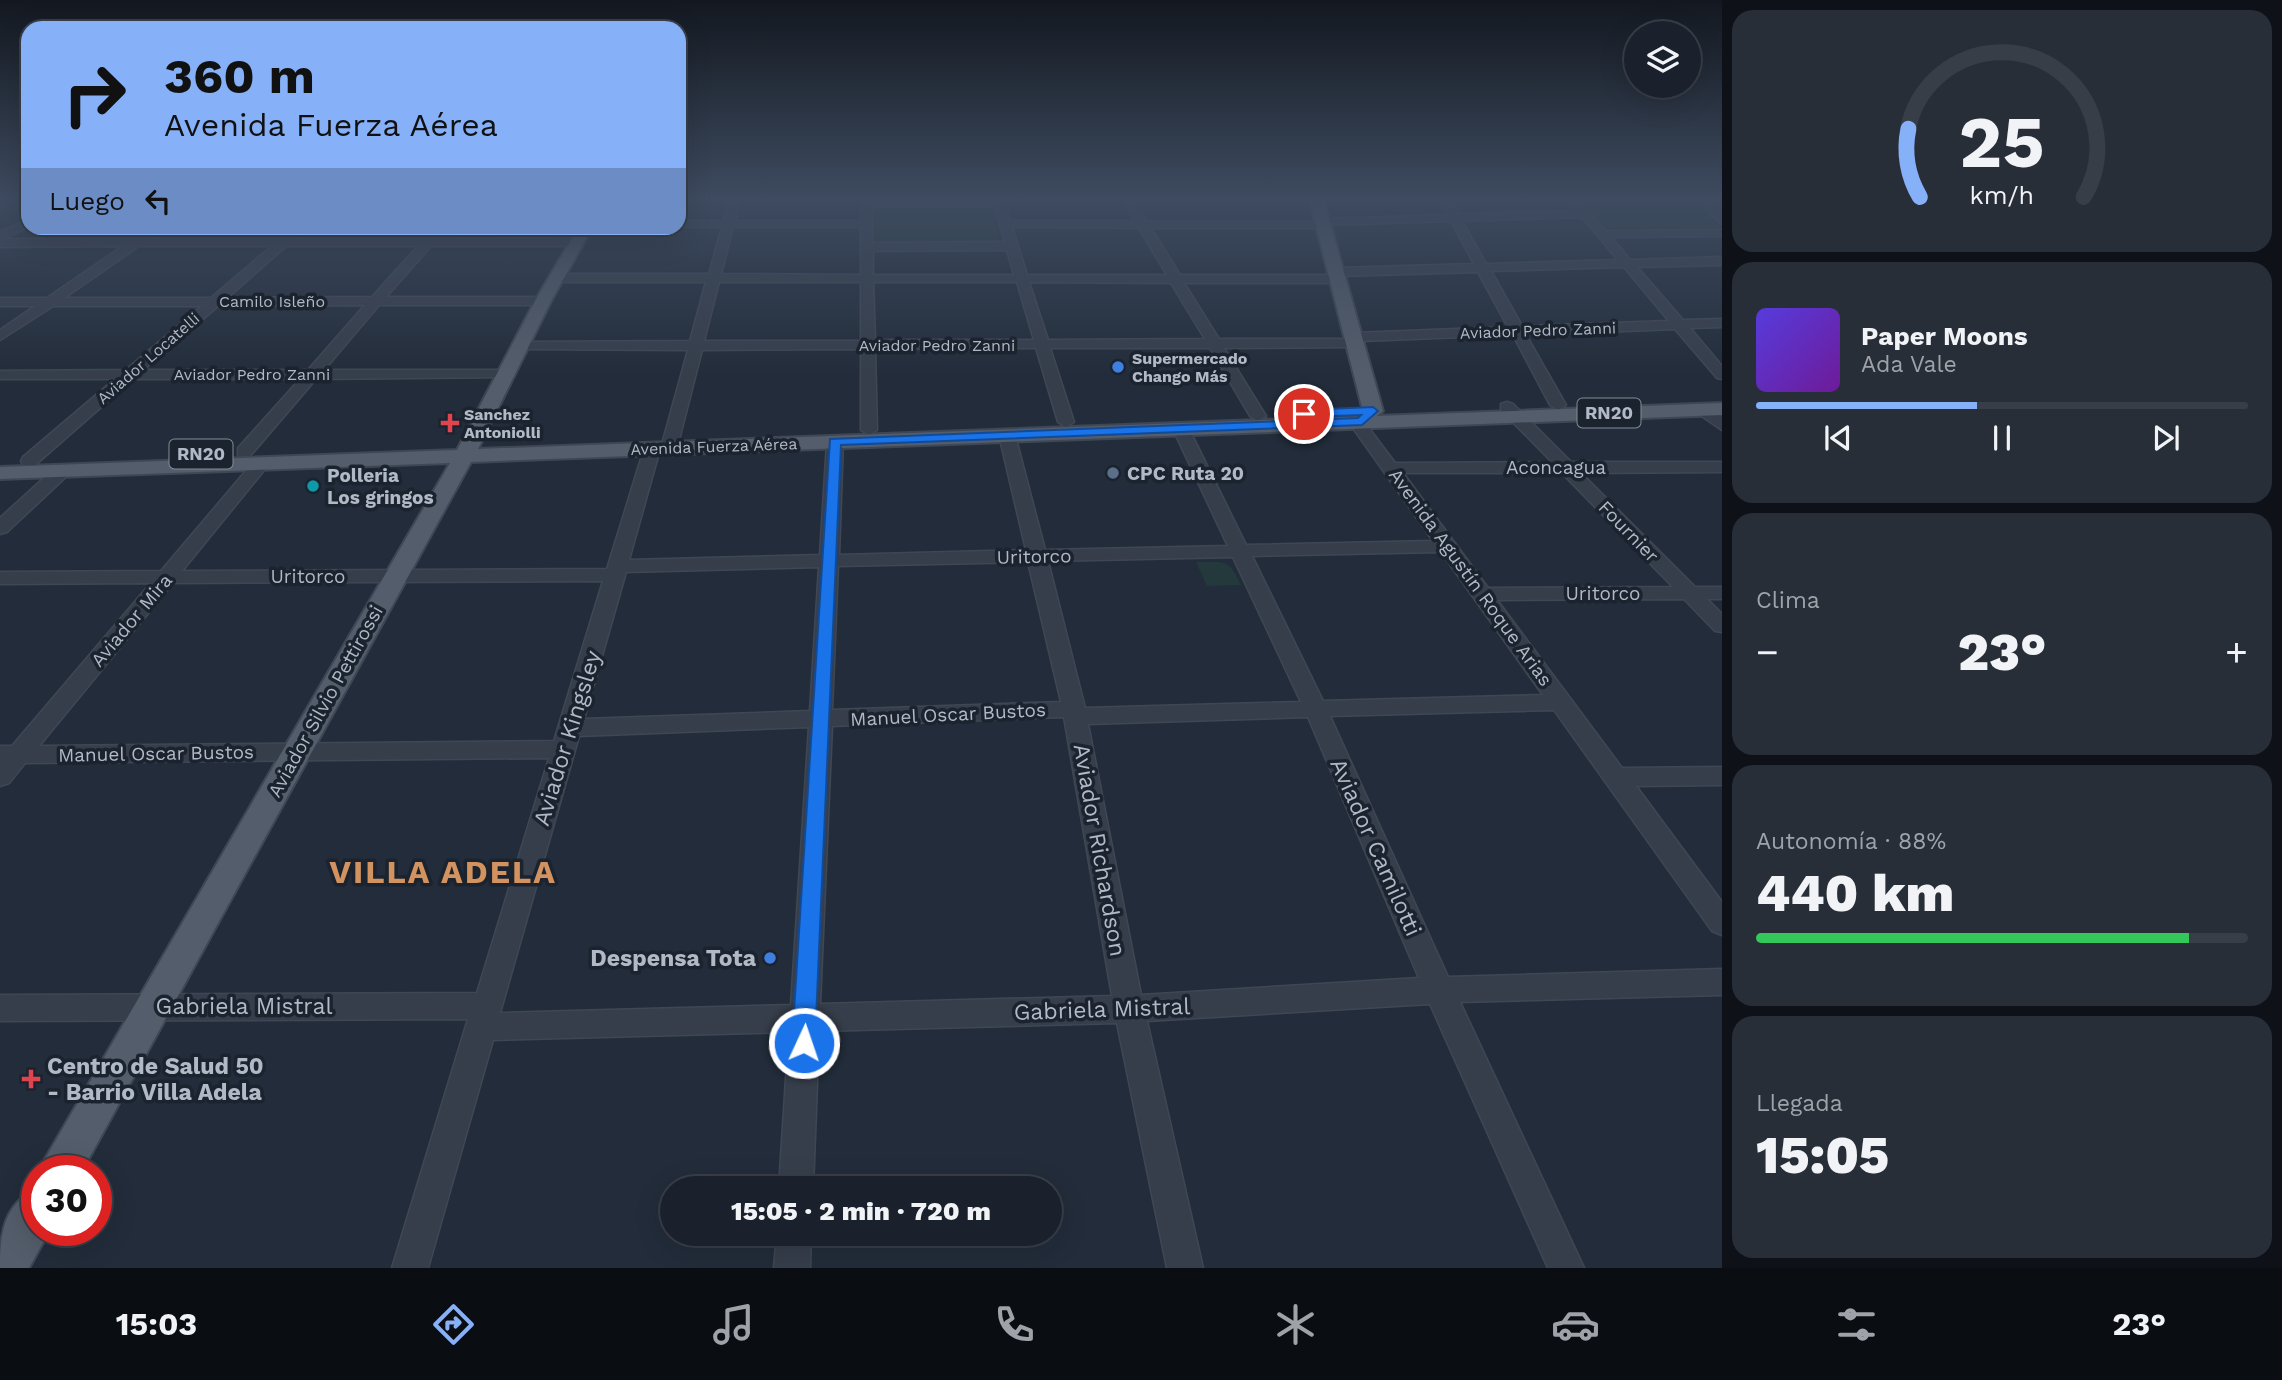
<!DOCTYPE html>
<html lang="es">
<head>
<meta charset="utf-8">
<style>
  body { margin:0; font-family:"Work Sans",sans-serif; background:#272e38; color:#f1f3f6; height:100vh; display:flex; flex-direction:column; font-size:26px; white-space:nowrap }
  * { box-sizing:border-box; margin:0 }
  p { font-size:23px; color:#9fa3a9 }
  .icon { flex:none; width:38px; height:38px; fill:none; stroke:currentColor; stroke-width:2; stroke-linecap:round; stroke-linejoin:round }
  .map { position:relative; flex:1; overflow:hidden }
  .side { display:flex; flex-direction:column; gap:10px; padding:10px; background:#0e1218; width:560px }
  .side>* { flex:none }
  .guide { position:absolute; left:21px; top:21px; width:665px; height:214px; border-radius:21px; box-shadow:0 7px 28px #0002,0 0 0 2px #383e48; background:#86b0f7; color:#111; overflow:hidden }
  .buttons { position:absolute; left:1624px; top:21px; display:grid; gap:14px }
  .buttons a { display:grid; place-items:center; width:77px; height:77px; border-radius:50%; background:#1a212c; box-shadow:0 7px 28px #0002,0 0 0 2px #383e48; font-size:35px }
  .speed { position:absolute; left:21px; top:1155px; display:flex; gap:14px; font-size:35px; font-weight:700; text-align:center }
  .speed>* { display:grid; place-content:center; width:91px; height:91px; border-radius:50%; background:#1a212c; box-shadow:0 7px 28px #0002,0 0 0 2px #383e48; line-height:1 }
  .speed .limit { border:10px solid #d22; background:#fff; color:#111 }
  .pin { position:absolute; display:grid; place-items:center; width:60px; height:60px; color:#fff; margin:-30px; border:4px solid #fff; border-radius:50%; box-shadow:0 2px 7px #0007 }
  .me { position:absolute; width:77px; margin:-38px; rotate:3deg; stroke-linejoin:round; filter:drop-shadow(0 0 5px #0008) }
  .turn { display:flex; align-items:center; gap:24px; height:147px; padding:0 28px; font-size:32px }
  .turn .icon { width:91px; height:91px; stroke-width:2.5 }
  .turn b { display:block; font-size:49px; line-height:60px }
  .then { display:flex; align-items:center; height:66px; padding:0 28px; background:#0003; gap:14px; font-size:26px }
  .big { font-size:52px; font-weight:800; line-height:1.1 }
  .side .card { flex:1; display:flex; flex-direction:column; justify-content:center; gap:10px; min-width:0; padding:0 24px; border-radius:21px; background:#272e38 }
  .side .dial { align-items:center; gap:0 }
  .dial svg { height:182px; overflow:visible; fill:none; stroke:#383e48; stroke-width:7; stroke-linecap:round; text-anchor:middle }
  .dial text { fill:#f1f3f6; stroke:none }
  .song { display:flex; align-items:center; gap:21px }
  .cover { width:84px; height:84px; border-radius:10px; background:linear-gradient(135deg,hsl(250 70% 55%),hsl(280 70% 35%)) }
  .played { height:7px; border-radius:4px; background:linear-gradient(90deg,#86b0f7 45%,#383e48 45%) }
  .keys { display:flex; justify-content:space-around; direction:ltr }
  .heat { display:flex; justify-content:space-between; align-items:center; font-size:38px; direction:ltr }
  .charge { height:10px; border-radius:5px; background:linear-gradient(90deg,#34c759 88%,#383e48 0) }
  .trip { position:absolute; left:660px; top:1176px; width:402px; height:70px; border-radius:35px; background:#1a212c; box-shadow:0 7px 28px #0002,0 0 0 2px #383e48; font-weight:800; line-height:70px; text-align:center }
  .menu { display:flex; height:112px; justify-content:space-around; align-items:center; background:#0a0d12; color:#9fa3a9 }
  .menu .icon { width:49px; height:49px }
  .menu .current { color:#86b0f7 }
  .menu b { font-size:32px; color:#f1f3f6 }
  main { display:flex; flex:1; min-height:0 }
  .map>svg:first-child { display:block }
  .green { fill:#24393b }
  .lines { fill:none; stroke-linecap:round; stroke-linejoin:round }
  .minor-casing { stroke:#3f4754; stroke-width:3 }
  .major-casing { stroke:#3f4754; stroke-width:4 }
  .minor { fill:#363e4b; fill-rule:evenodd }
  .major { fill:#545d6b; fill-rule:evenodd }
  .route { fill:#1a73e8; stroke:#114b97; stroke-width:2 }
  .shop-dot { fill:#3f7fe0; stroke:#1b232f; stroke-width:2.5 }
  .health-dot { fill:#e0444e; stroke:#1b232f; stroke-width:2.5 }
  .service-dot { fill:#5c6f8a; stroke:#1b232f; stroke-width:2.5 }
  .culture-dot { fill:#0f9aa8; stroke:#1b232f; stroke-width:2.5 }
  .labels { text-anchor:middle; stroke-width:7; stroke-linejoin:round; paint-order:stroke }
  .far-street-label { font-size:16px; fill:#b1b9c7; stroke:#1b232f }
  .far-poi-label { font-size:16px; font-weight:bold; fill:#b1b9c7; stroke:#1b232f; text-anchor:start }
  .shield { fill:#1b232f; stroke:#848c99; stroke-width:2 }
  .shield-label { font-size:18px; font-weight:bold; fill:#b1b9c7 }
  .street-label { font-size:19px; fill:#b1b9c7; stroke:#1b232f }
  .poi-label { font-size:19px; font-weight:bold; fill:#b1b9c7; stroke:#1b232f; text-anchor:start }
  .near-street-label { font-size:23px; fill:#b1b9c7; stroke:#1b232f }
  .near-poi-label { font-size:23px; font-weight:bold; fill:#b1b9c7; stroke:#1b232f; text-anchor:end }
  .near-district-label { font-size:32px; font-weight:bold; letter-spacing:2px; fill:#d39360; stroke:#1b232f }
</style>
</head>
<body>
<main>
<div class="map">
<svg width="1722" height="1268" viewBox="0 0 1722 1268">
  <rect width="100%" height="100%" fill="#222c3a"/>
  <g class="green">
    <path d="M 1577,198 L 1690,198 L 1722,228 L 1604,232 Z"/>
    <path d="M 874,205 L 991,205 L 1001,244 L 874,244 Z"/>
    <path d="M 1196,562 C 1225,562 1228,558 1241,585 L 1207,586 Z"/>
  </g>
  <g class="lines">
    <defs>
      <g id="minor">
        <path d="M 5,198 L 18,198 L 0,208 L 0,201 Z"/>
        <path d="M 730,198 L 740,198 L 735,221 L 861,221 L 861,198 L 871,198 L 871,201 L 1002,198 L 1010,221 L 1135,221 L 1122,198 L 1132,198 L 1146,221 L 1317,222 L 1322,219 L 1448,215 L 1439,198 L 1449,198 L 1459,214 L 1576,211 L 1566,198 L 1577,198 L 1605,231 L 1722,230 L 1722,236 L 1611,237 L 1630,260 L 1722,257 L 1722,265 L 1637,267 L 1683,320 L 1722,319 L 1722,327 L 1690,328 L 1722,366 L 1722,379 L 1717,378 L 1675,329 L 1526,335 L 1566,405 L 1558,410 L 1550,405 L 1513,335 L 1361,341 L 1360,346 L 1355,347 L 1224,348 L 1266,416 L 1258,421 L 1250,416 L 1210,348 L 1050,348 L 1074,422 L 1066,427 L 1058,422 L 1036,348 L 875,349 L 877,430 L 869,435 L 861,430 L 861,349 L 702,350 L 677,448 L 669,453 L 661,448 L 688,350 L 515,349 L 515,343 L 520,342 L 690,341 L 706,282 L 556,282 L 550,278 L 556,274 L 709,274 L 722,227 L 679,227 L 679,221 L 723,221 ZM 994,206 L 1005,242 L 872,243 L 872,207 ZM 1582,217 L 1618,260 L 1486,264 L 1462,221 ZM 1451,221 L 1474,264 L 1337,268 L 1331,272 L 1335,275 L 1180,275 L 1151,228 L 1323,228 L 1329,225 ZM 733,227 L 861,227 L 861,275 L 721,274 ZM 1012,227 L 1139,228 L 1167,275 L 1027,275 ZM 1007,250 L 1014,275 L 873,275 L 873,251 ZM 1624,267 L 1669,321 L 1522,326 L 1491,271 ZM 1478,272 L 1508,327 L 1354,333 L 1349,334 L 1348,339 L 1219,339 L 1184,283 L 1338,283 L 1344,279 L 1340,276 ZM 719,282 L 861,282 L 861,341 L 704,341 ZM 873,282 L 1017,282 L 1034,340 L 875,340 ZM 1029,282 L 1171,283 L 1205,339 L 1048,340 Z"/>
        <path d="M 1691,198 L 1702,198 L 1722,215 L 1722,224 Z"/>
        <path d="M 28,219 L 28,227 L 4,239 L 134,239 L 151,228 L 164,228 L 149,239 L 280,239 L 294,228 L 305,228 L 294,239 L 424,239 L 432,234 L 437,239 L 577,238 L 583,242 L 577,246 L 431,246 L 386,297 L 543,297 L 550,301 L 543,305 L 379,305 L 324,370 L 505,370 L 510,371 L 510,377 L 316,379 L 250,456 L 238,456 L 238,448 L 300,379 L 133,379 L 35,465 L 23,465 L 21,461 L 23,457 L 115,379 L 0,379 L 0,371 L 126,370 L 202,306 L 53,306 L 0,340 L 0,330 L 35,306 L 0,306 L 0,298 L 47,298 L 123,246 L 0,247 L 0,232 ZM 139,246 L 272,246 L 211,298 L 64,298 ZM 286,246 L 418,246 L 372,297 L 227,298 ZM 365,305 L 308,370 L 143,370 L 218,306 Z"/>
        <path d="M 1507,402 L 1513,404 L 1571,462 L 1722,462 L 1722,472 L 1581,473 L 1695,587 L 1722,587 L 1722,599 L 1707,599 L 1722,614 L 1722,632 L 1715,631 L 1684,599 L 1497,600 L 1622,768 L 1722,767 L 1722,785 L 1636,786 L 1722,902 L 1722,935 L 1712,931 L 1554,710 L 1330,716 L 1448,977 L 1722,969 L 1722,995 L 1460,1002 L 1584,1268 L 1548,1268 L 1430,1004 L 1147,1021 L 1203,1268 L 1167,1268 L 1117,1023 L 819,1031 L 813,1188 L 779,1188 L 789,1032 L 493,1040 L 428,1268 L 392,1268 L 468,1019 L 0,1021 L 0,995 L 477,993 L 549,758 L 25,763 L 9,783 L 0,786 L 0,746 L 12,746 L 151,583 L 0,584 L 0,572 L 161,571 L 256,459 L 262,458 L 270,463 L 182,571 L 607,569 L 644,449 L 652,444 L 660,449 L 629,560 L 820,555 L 827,442 L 835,437 L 843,442 L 839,555 L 1026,550 L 999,435 L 1007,430 L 1015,435 L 1045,550 L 1228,546 L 1173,429 L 1181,424 L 1189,429 L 1246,545 L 1433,541 L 1355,431 L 1353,421 L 1355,418 L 1367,418 L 1371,431 L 1395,463 L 1552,462 L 1501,410 L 1501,404 ZM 1403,473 L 1562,473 L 1673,587 L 1488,588 ZM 1441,552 L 1543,695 L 1323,701 L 1252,556 ZM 1233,557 L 1301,702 L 1085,708 L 1048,561 ZM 1028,562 L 1061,702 L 832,710 L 838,566 ZM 819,567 L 810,711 L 584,719 L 626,572 ZM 603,581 L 554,741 L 39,746 L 173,583 ZM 1064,717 L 1112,996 L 820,1004 L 832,726 ZM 1308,717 L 1419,978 L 1141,995 L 1088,724 ZM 809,727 L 791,1005 L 500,1013 L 579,736 Z"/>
        <path d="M 1702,404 L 1722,417 L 1722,430 L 1696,412 L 1696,406 Z"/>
        <path d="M 63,465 L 69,466 L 72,470 L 69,474 L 7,532 L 0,534 L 0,518 L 57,466 Z"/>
        <path d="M 777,1234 L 811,1234 L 810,1268 L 774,1268 Z"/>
      </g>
      <g id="major">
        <path d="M 1309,198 L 1323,198 L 1383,411 L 1377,416 L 1722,403 L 1722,415 L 471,462 L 82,1171 L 38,1171 L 450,463 L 0,479 L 0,467 L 457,450 L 535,301 L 578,228 L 592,228 L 551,301 L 478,449 L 1370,416 L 1363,411 Z"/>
        <path d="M 37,1189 L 37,1230 L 50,1230 L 29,1268 L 0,1268 C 0,1236 3,1203 37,1189 Z"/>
      </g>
    </defs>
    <use href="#minor" class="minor-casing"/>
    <use href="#major" class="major-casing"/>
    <use href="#minor" class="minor"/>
    <use href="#major" class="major"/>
  </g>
  <linearGradient id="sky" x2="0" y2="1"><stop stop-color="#131820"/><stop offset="0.53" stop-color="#3e4b60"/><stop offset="1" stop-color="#3e4b60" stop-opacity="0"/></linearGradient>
  <rect width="1722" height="375" fill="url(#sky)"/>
  <path class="route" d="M 1373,407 L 1378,411 L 1362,425 L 841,445 L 815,1043 L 812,1051 L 804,1054 L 796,1051 L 792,1043 L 830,439 L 1358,418 L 1361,415 L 1304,417 L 1298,414 L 1304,410 Z"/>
  <g class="shop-dot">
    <circle cx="1118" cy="367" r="7"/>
    <circle cx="770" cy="958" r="7"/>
  </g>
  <g class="health-dot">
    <path d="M446.5 412.5h7v7h7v7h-7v7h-7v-7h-7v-7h7z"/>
    <path d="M27.5 1068.5h7v7h7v7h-7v7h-7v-7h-7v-7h7z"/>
  </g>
  <circle class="service-dot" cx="1113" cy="473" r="7"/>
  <circle class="culture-dot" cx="313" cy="486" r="7"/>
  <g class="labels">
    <g class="far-street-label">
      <text x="272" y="307">Camilo Isleño</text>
      <text transform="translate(1538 330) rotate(-2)" y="6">Aviador Pedro Zanni</text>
      <text x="937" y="351">Aviador Pedro Zanni</text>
      <text transform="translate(148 358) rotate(-41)" y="6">Aviador Locatelli</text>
      <text x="252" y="380">Aviador Pedro Zanni</text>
      <text transform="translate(714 446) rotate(-2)" y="6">Avenida Fuerza Aérea</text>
    </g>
    <g class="far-poi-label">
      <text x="1132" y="364">Supermercado<tspan x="1132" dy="18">Chango Más</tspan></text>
      <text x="464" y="420">Sanchez<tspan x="464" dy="18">Antoniolli</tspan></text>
    </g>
    <g class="shield">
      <rect x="1577.5" y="398.5" width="63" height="29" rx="5"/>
      <rect x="169.5" y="439.5" width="63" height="29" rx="5"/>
    </g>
    <g class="shield-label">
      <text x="1609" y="419">RN20</text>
      <text x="201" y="460">RN20</text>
    </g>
    <g class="street-label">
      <text x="1556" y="474">Aconcagua</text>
      <text transform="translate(1629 531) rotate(46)" y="7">Fournier</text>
      <text transform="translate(1034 556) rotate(-1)" y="7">Uritorco</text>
      <text x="308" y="583">Uritorco</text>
      <text transform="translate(1471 577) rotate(54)" y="7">Avenida Agustín Roque Arias</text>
      <text x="1603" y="600">Uritorco</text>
      <text transform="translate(131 620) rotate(-50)" y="7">Aviador Mira</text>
      <text transform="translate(325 701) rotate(-61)" y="7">Aviador Silvio Pettirossi</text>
      <text transform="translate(948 714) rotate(-3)" y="7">Manuel Oscar Bustos</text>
      <text transform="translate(156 753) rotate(-1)" y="7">Manuel Oscar Bustos</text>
    </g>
    <g class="poi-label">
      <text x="1127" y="480">CPC Ruta 20</text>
      <text x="327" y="482">Polleria<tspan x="327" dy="22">Los gringos</tspan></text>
    </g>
    <g class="near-street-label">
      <text transform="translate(567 738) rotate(-73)" y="8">Aviador Kingsley</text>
      <text transform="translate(1376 847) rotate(66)" y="8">Aviador Camilotti</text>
      <text transform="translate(1100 850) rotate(80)" y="8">Aviador Richardson</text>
      <text x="244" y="1014">Gabriela Mistral</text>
      <text transform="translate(1102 1009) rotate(-2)" y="8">Gabriela Mistral</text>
    </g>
    <g class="near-poi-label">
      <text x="756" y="966">Despensa Tota</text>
      <text x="47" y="1074" text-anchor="start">Centro de Salud 50<tspan x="47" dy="26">- Barrio Villa Adela</tspan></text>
    </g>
    <g class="near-district-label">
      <text x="443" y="883">VILLA ADELA</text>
    </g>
  </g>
</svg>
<div class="buttons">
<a><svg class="icon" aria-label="layers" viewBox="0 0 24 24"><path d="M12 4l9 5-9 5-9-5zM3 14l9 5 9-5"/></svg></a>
</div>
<div class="speed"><div class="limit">30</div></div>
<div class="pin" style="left:1304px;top:414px;background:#d93025"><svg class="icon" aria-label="arrive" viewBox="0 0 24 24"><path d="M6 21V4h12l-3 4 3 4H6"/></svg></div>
<svg class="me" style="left:804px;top:1043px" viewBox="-20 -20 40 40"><circle r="17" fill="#1a73e8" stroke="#fff" stroke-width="3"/><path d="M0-11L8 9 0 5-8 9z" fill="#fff"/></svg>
<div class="trip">15:05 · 2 min · 720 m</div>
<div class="guide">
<div class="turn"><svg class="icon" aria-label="right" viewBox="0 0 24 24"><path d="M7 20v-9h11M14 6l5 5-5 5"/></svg><div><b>360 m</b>Avenida Fuerza Aérea</div></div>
<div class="then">Luego<svg class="icon" aria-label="left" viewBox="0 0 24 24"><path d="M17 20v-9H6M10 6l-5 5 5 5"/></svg></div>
</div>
</div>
<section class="side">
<div class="card dial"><svg viewBox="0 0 100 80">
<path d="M14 69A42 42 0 1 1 86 69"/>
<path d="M14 69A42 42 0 0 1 9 39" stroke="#86b0f7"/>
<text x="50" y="56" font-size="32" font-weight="700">25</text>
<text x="50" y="72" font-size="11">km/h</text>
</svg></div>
<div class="card">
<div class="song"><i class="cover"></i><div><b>Paper Moons</b><p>Ada Vale</p></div></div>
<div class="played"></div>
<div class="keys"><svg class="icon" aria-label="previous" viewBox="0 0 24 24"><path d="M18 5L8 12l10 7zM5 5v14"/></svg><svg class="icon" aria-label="pause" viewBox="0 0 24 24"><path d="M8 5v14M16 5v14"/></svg><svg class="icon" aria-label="next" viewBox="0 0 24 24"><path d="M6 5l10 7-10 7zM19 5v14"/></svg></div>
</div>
<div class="card"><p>Clima</p>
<div class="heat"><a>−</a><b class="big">23°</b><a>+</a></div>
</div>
<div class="card"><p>Autonomía · 88%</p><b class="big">440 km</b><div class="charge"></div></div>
<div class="card"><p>Llegada</p><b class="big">15:05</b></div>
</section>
</main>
<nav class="menu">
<b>15:03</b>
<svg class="icon current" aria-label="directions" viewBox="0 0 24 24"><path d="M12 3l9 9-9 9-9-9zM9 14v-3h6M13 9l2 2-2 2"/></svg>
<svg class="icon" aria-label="music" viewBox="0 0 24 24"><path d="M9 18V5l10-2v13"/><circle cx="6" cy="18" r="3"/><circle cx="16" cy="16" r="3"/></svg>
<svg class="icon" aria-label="phone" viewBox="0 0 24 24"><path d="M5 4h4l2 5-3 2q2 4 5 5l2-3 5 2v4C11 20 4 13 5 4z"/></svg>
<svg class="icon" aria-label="climate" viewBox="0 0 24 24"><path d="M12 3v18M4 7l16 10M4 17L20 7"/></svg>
<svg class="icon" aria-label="car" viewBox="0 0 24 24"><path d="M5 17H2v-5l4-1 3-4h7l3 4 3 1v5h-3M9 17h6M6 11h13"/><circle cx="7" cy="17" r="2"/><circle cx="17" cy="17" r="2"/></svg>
<svg class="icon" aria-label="filters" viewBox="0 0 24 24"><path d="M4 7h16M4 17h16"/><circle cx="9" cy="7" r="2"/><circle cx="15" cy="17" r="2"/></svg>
<b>23°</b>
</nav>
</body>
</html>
